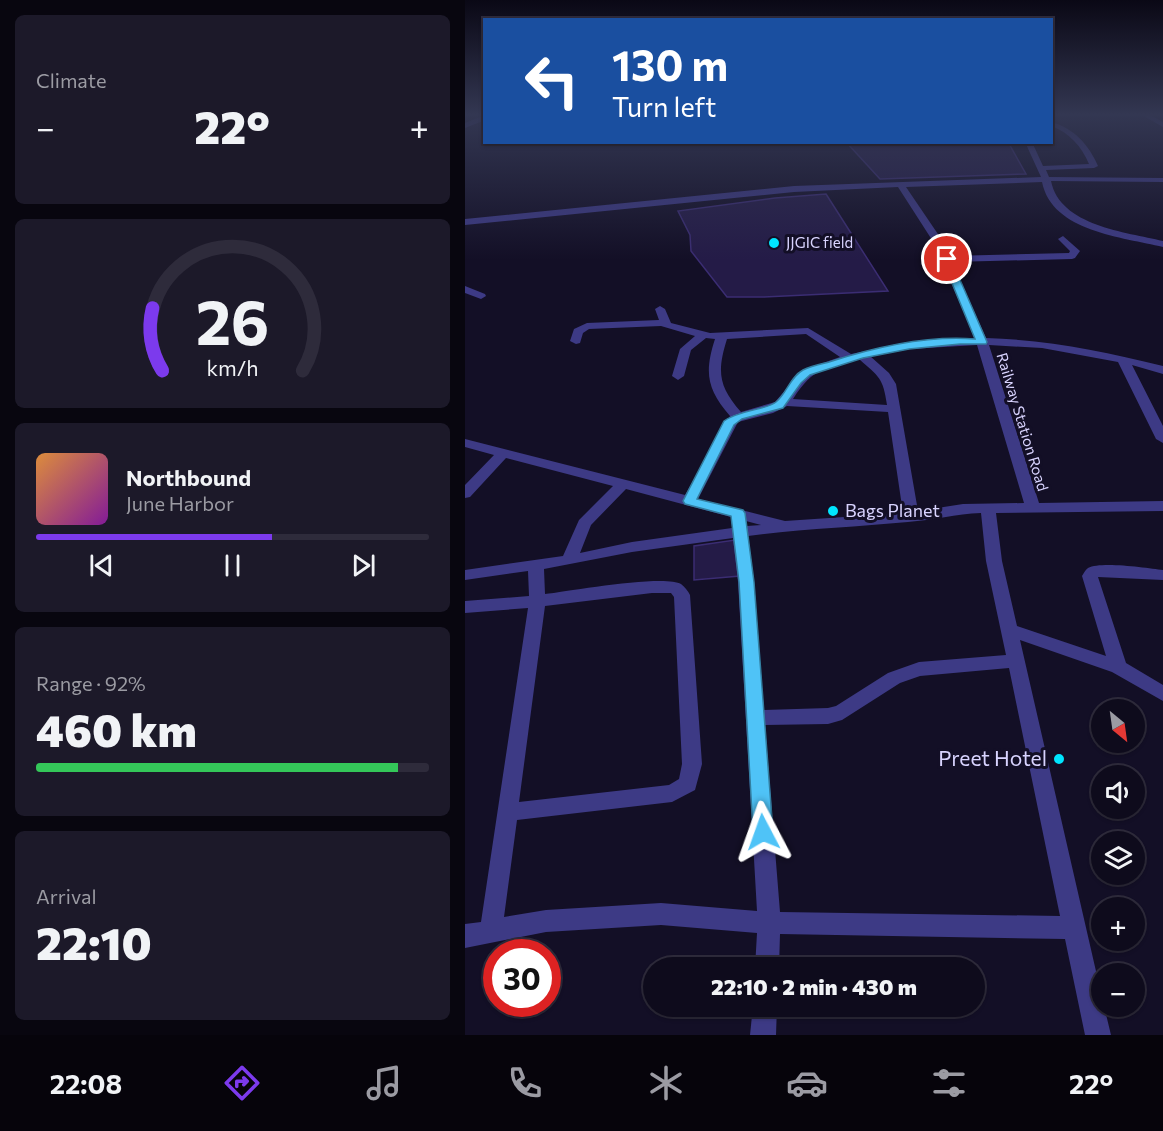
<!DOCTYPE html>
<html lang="en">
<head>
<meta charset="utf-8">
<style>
  body { margin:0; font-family:Commissioner,sans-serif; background:#1c1929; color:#f1f3f6; height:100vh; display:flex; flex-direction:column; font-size:22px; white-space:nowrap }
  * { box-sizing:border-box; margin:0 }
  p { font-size:20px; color:#9b9ba3 }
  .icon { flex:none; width:33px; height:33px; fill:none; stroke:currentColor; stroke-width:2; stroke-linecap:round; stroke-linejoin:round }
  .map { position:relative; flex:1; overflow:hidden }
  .panel { display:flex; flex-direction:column; gap:15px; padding:15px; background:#08060f; width:465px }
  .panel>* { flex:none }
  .banner { position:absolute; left:18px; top:18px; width:570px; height:126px; border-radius:0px; box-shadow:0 2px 4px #0004,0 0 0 2px #2e2b3b; background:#1a4fa0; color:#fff; overflow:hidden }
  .needle { width:39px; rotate:151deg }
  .buttons { position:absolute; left:626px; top:699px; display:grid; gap:12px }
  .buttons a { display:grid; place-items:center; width:54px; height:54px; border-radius:50%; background:#0e0b1c; box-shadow:0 2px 4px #0004,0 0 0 2px #2e2b3b; font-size:30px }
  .speed { position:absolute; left:18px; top:939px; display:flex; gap:12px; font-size:30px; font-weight:700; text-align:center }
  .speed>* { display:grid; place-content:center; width:78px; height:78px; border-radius:50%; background:#0e0b1c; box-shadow:0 2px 4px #0004,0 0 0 2px #2e2b3b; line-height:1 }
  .speed .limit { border:9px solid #d22; background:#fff; color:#111 }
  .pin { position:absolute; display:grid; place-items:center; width:51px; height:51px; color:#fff; margin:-26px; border:3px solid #fff; border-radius:50%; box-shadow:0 2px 6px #0007 }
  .me { position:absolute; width:66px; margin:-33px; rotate:356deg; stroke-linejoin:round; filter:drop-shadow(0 0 4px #0008) }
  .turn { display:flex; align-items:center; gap:21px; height:126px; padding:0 30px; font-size:27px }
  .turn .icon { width:78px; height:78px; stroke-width:2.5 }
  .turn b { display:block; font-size:42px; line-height:51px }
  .big { font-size:45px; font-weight:800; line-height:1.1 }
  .panel .tile { flex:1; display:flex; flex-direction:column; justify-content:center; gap:9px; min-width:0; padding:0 21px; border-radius:9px; background:#1c1929 }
  .panel .dial { align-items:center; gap:0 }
  .dial svg { height:156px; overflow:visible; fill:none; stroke:#2e2b3b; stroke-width:7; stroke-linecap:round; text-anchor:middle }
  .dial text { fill:#f1f3f6; stroke:none }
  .song { display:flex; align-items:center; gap:18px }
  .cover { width:72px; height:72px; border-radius:9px; background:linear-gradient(135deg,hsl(30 70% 55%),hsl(290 70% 35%)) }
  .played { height:6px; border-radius:3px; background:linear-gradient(90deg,#7c3aed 60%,#2e2b3b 60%) }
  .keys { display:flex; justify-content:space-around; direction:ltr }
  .heat { display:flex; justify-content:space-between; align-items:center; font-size:33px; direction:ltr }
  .charge { height:9px; border-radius:4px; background:linear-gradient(90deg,#34c759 92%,#2e2b3b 0) }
  .trip { position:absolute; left:178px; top:957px; width:342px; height:60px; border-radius:30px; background:#0e0b1c; box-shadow:0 2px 4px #0004,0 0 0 2px #2e2b3b; font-weight:800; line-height:60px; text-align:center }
  .tab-bar { display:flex; height:96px; justify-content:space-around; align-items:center; background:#06040b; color:#9b9ba3 }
  .tab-bar .icon { width:42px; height:42px }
  .tab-bar .selected { color:#7c3aed }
  .tab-bar b { font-size:27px; color:#f1f3f6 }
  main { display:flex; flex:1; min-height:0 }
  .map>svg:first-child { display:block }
  .building { fill:#241b47; stroke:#3b2d73; stroke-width:1.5 }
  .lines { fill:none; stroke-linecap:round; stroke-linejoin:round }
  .minor { fill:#3d3a85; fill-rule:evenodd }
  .route { fill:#4fc3f7; stroke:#337fa1; stroke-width:1.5 }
  .poi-dot { fill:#00e5ff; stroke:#130f26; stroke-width:2 }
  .labels { text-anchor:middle; stroke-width:6; stroke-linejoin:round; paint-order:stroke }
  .far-poi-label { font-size:15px; fill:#d9d4ff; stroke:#130f26; text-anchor:start }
  .far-street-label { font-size:15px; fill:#d9d4ff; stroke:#130f26 }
  .poi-label { font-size:18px; fill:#d9d4ff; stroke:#130f26; text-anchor:start }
  .near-poi-label { font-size:21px; fill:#d9d4ff; stroke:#130f26; text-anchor:end }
</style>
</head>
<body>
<main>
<section class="panel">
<div class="tile"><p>Climate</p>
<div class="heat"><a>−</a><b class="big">22°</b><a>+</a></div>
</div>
<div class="tile dial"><svg viewBox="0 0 100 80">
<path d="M14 69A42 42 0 1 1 86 69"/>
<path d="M14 69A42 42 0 0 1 9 37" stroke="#7c3aed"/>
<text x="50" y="56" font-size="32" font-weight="700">26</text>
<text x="50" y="72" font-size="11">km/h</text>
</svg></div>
<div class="tile">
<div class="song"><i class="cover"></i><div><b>Northbound</b><p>June Harbor</p></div></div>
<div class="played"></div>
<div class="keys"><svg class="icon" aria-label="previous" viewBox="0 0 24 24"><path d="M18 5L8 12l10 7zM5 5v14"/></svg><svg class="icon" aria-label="pause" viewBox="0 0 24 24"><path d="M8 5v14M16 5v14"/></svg><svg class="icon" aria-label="next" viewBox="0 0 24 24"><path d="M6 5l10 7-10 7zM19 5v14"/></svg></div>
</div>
<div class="tile"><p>Range · 92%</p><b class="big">460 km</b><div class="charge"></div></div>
<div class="tile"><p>Arrival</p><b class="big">22:10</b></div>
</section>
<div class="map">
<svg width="698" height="1035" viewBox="0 0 698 1035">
  <rect width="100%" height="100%" fill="#130f26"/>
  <g class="building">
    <path d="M 381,142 L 543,142 L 561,174 L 415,179 Z"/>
    <path d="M 361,194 L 423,291 L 299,297 L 262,297 L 226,251 L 225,235 L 213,211 L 310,198 Z"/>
    <path d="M 270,540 L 275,576 L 229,580 L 229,546 Z"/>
  </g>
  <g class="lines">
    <g class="minor">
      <path d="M 20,115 L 20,120 L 0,128 L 0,123 Z"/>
      <path d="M 677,115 L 685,115 L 698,122 L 698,127 Z"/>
      <path d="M 586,122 C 609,128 624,145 633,166 L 629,168 L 581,170 L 584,177 L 698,178 L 698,182 L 586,181 C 595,226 661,232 698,241 L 698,247 C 658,237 587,232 577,182 L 441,187 L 479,243 L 485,256 L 604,253 L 605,251 L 593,239 L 598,236 L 615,251 L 610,258 L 607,259 L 487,262 L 521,338 C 585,340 637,351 698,366 L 698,374 L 667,365 L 698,426 L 698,443 L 691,439 L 653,362 L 577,348 L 524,345 L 574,503 L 698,501 L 698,511 L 531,513 L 537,561 L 552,626 L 641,656 L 617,576 C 619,573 620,570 623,568 C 636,561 682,568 698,570 L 698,580 L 633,577 L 661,663 L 698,685 L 698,701 L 647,672 L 555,640 L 636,993 L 636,1006 L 639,1006 L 646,1035 L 620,1035 L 600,939 L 315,934 L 314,968 L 290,968 L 292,933 L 196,925 L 81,932 L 0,948 L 0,924 L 16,922 L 63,608 L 0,613 L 0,601 L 64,596 L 63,571 L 0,580 L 0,570 L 98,556 L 114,520 L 148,486 L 41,458 L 5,497 L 0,498 L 0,485 L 29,455 L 0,447 L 0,439 L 220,495 L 265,416 C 242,389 239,373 250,339 L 241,338 L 226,350 L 219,376 L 213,380 L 207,376 L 215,349 L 230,336 L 196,326 L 124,329 L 118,333 L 115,343 L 111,344 L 105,341 L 109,329 L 122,323 L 194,320 L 190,309 L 195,306 L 200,309 L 206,323 L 245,333 L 343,328 L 386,354 L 445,342 L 510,338 L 469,243 L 433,187 L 329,192 L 0,225 L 0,219 L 329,186 L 576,177 L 560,142 L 567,142 L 578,166 L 624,164 C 617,147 604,132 586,126 ZM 341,334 L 375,357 L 338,370 L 310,402 L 276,412 C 253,386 252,371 262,339 ZM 512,345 L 559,503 L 498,504 L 453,511 L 431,384 L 424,373 L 405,356 L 445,349 ZM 394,359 C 414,377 418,377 422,405 L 328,399 C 350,365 359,371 394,359 ZM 322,406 L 423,412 L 438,513 L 320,521 L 233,499 L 273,422 L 308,413 ZM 161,489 L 266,517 L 267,528 L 167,542 L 115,553 L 126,525 ZM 516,513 L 521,561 L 541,655 L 454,662 L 423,673 L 371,706 L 363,708 L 299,710 L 283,536 C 336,529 390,527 443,522 C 468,520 491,514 516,513 ZM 281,521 L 296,525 L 282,526 ZM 268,538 L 273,582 L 292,911 L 196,903 L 81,910 L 39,917 L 52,820 L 207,802 L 230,790 L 237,764 L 225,595 C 223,591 220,587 216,584 C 200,574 104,591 80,594 L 79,569 L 167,552 ZM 187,593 L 206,593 L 209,597 L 217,764 L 214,779 L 204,785 L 54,802 L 80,606 ZM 544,668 L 595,916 L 315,912 L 300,725 L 363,724 L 377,720 L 435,683 L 455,676 Z"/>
      <path d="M 0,286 L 20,294 L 21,296 L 16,299 L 0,293 Z"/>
      <path d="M 288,1006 L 312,1006 L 311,1035 L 285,1035 Z"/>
    </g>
  </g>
  <linearGradient id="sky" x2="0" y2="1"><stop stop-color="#0a0815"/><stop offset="0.44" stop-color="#333752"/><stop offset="1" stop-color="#333752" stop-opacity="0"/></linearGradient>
  <rect width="698" height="260" fill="url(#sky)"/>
  <path class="route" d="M 479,257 L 486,259 L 522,342 L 521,344 L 495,344 L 444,349 L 398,358 L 345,375 L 336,383 L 318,408 L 277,419 L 269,425 L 232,499 L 278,510 L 280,513 L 289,582 L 308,832 L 305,838 L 298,840 L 291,838 L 288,832 L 274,582 L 266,516 L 220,504 L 218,501 L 259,421 C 274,410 301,410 311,402 C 322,393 325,377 338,370 C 346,366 356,364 364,362 C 410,347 462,335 510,339 L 477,259 Z"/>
  <g class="poi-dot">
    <circle cx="309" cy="243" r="6"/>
    <circle cx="368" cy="511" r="6"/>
    <circle cx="594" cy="759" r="6"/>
  </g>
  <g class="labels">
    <g class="far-poi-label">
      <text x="321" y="248">JJGIC field</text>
    </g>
    <g class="far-street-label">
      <text transform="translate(557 422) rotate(73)" y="5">Railway Station Road</text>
    </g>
    <g class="poi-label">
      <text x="380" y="517">Bags Planet</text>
    </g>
    <g class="near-poi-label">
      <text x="582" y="766">Preet Hotel</text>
    </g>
  </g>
</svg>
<div class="buttons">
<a><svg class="needle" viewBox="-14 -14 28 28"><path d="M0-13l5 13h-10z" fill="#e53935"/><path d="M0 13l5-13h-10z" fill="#9b9ba3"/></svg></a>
<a><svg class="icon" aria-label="sound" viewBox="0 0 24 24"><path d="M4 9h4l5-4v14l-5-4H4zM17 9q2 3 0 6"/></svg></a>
<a><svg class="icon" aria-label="layers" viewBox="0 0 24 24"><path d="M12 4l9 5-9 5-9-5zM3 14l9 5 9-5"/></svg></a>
<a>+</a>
<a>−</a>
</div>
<div class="speed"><div class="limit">30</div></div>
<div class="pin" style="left:482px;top:259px;background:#d93025"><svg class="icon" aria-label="arrive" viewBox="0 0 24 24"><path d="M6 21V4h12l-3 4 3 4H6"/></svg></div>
<svg class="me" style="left:298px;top:832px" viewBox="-20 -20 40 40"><path d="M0-17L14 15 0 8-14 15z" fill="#4fc3f7" stroke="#fff" stroke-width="4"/></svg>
<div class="trip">22:10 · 2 min · 430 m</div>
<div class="banner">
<div class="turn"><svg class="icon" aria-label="left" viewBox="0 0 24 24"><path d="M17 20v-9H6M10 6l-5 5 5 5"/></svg><div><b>130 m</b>Turn left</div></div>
</div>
</div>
</main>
<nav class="tab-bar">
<b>22:08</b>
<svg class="icon selected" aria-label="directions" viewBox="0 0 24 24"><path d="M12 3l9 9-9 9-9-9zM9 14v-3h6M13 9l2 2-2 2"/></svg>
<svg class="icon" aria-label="music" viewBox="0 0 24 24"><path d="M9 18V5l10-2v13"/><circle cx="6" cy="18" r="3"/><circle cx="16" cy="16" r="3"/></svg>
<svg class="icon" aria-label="phone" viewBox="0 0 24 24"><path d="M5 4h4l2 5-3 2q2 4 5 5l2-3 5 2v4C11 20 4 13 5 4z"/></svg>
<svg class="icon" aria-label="climate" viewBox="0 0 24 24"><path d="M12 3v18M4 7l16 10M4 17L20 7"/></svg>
<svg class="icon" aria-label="car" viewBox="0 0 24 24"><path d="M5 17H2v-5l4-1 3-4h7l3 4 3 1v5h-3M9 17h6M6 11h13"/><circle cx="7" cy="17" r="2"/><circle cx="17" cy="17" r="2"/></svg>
<svg class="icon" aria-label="filters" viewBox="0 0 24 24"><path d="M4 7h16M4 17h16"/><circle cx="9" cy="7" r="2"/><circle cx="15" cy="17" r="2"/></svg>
<b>22°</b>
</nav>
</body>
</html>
